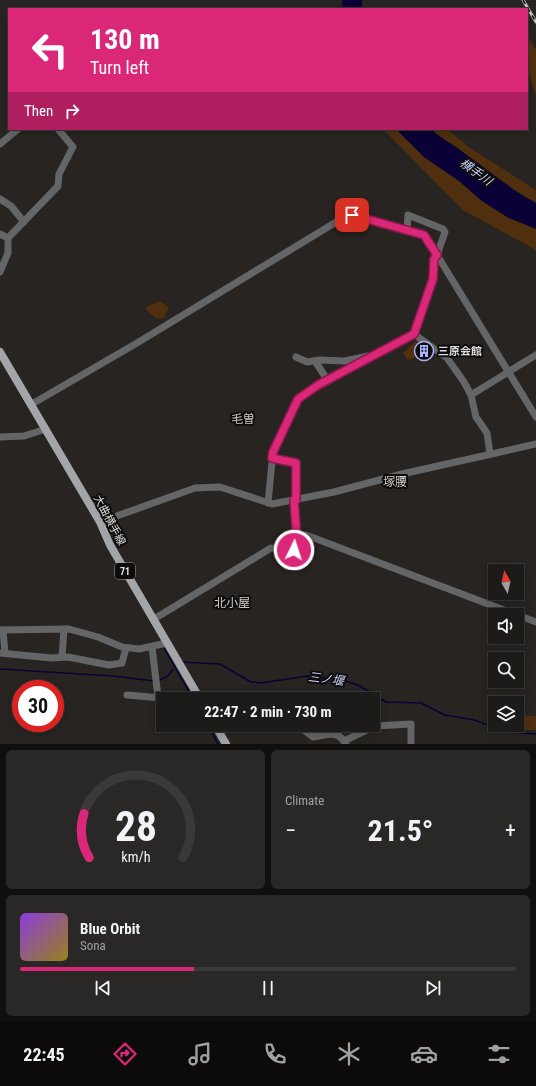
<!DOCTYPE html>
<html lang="en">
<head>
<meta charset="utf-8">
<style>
  body { margin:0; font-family:"Roboto Condensed","Noto Sans JP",sans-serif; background:#2a2826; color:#f1f3f6; height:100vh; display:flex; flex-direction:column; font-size:15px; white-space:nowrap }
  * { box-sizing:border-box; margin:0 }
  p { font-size:13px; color:#a0a1a2 }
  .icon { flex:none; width:22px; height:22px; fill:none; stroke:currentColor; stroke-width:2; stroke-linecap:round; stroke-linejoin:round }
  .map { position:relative; height:744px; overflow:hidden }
  .panel { display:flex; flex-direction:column; gap:6px; padding:6px; background:#100f0e; flex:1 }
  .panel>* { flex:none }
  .banner { position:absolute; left:8px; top:8px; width:520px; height:122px; border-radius:0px; box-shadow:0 2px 10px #0003,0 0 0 1px #3b3938; background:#db2777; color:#fff; overflow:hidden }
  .needle { width:26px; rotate:352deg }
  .fabs { position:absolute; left:488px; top:564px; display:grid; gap:8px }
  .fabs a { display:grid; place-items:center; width:36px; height:36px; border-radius:0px; background:#1d1b19; box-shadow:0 2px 10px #0003,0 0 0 1px #3b3938; font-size:20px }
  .speed { position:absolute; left:12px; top:680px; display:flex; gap:8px; font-size:20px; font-weight:700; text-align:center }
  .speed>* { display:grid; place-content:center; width:52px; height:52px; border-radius:50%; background:#1d1b19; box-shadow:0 2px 10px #0003,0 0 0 1px #3b3938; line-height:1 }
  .speed .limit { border:6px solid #d22; background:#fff; color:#111 }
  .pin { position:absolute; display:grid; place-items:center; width:34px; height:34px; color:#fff; margin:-17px; border-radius:8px; box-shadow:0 2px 6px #0006 }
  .me { position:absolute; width:44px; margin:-22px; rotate:4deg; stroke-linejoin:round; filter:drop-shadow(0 0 3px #0008) }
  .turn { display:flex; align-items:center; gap:14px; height:84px; padding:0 16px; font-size:18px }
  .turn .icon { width:52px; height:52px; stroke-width:2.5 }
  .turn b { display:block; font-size:28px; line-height:34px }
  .then { display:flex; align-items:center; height:38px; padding:0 16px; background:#0003; gap:8px; font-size:15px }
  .big { font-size:30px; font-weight:700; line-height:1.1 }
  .panel .card { flex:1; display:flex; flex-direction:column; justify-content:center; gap:6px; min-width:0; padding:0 14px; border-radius:6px; background:#2a2826 }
  .panel .dial { align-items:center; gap:0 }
  .dial svg { height:104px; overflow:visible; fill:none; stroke:#3b3938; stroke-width:7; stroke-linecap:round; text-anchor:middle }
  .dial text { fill:#f1f3f6; stroke:none }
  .song { display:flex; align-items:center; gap:12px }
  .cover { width:48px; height:48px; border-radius:6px; background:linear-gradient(135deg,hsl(270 70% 55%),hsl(50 70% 35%)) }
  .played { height:4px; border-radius:2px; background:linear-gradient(90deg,#db2777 35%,#3b3938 35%) }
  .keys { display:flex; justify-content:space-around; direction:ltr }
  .heat { display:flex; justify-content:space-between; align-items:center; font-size:22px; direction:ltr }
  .panel .tiles { flex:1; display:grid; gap:6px; grid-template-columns:1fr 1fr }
  .card:last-child { grid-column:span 2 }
  .trip { position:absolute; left:156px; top:692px; width:224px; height:40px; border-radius:0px; background:#1d1b19; box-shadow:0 2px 10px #0003,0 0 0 1px #3b3938; font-weight:700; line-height:40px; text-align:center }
  .menu { display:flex; height:64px; justify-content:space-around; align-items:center; background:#0c0b0a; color:#a0a1a2 }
  .menu .icon { width:28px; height:28px }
  .menu .current { color:#db2777 }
  .menu b { font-size:18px; color:#f1f3f6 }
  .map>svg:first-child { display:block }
  .green { fill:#502f0e }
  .water { fill:#0a0236 }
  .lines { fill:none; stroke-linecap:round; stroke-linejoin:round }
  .stream { stroke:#0a0236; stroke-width:1.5 }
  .minor { stroke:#646566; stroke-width:7 }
  .major { stroke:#a4a5a9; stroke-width:8 }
  .rail-casing { stroke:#c9c6c4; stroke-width:3 }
  .rail { stroke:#0f0d0c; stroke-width:1.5; stroke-dasharray:4.5; stroke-linecap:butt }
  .route-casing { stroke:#8e194d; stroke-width:10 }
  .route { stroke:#db2777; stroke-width:7 }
  .labels { text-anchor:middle; stroke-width:4; stroke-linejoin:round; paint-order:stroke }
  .shield { fill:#0f0d0c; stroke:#a09e9c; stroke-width:1 }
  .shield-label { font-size:10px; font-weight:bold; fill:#dedcda }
  .poi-label { font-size:11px; font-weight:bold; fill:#dedcda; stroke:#0f0d0c; text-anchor:start }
  .street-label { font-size:11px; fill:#dedcda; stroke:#0f0d0c }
  .water-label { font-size:12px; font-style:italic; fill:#cbd2fd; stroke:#0f0d0c }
  .neighbourhood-label { font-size:12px; fill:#cecac6; stroke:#0f0d0c }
</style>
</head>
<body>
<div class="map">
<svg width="536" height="744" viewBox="0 0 536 744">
  <rect width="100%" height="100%" fill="#272421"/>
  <g class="green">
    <path d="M 527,34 L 536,50 L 536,96 L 527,67 Z"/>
    <path d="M 383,129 L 396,129 L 424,157 L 459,181 L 482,201 L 507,217 L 536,229 L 536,250 L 463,210 Z"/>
    <path d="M 431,129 L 447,129 L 470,148 L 536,190 L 536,203 C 510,189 488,170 464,153 C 453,144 441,139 431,129 Z"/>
    <path d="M 159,301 L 169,307 L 163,319 L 155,318 L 145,308 Z"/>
    <path d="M 418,339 L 427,346 L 418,351 L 420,355 L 408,360 L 403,353 Z"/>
    <path d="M 517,715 L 536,716 L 536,730 L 514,730 L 503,726 L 517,725 Z"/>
  </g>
  <g class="water">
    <path d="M 342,0 L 362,0 L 362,9 L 343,9 Z"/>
    <path d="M 396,129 L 431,129 C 441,139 453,144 464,153 C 488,170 510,189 536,203 L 536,229 L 507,217 L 482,201 L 459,181 L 424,157 Z"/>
  </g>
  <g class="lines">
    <g class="stream">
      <path d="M 164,648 L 192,697"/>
      <path d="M 182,662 L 220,664 L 251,682 L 261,683 L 307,676 L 343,680 L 360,686 L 386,702 L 421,703 L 445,715 L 474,720 L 508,732 L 536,734"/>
      <path d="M 0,669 L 113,676 L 154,681"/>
      <path d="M 158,681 L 168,676 L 173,669"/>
      <path d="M 208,725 L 218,744"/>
    </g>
    <g class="minor">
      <path d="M 0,144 L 18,129"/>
      <path d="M 0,199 L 11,206 L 24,222"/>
      <path d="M 407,230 L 408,215 L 443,229 L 445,232 L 437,255 L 536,417"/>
      <path d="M 0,234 L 8,238"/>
      <path d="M 0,272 L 8,253 L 8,238 L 58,186 L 59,174 L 73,147 L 58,129"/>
      <path d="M 414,334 L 447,358 L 464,382 L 471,395 L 476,417 L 487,433 L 490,454"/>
      <path d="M 296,357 L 307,362 L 320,360 L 345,361 L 368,356"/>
      <path d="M 315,361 L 328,381"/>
      <path d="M 471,395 L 536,355"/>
      <path d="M 32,404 L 137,343 L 346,216 L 352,215 L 424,235 L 437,255 L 434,259 L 433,279 L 414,334 L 318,385 L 298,399 L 273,452 L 268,503"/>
      <path d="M 0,437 L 24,436 L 46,429"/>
      <path d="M 272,458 L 296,463 L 296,500"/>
      <path d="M 100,522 L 195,488 L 220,487 L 272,504 L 334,492 L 402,474 L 536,444"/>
      <path d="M 297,536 L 306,535 L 536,622"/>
      <path d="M 154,619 L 271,548 L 294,550 L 297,539 L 294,500"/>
      <path d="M 0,630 L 69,629 L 98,637 L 122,647 L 139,649 L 167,643"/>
      <path d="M 3,630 L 5,653"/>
      <path d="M 152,647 L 158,697"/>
      <path d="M 0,653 L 51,658 L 68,657 L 109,665 L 122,663 L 126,648"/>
      <path d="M 62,657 L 64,629"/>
      <path d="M 127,695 L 174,699"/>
      <path d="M 297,725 L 313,737 C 328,735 337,729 346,744"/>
      <path d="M 218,731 L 226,725"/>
      <path d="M 344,741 L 375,726 L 411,724 L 411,744"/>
    </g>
    <g class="major">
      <path d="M 0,352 L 100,522 L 110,545 L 200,699"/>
      <path d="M 215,725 L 226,744"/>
    </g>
    <defs>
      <path id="rail" d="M 523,0 L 536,22"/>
    </defs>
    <use href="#rail" class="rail-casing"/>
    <use href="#rail" class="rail"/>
  </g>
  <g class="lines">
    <defs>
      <path id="route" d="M 294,550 L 297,539 L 294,500 L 296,500 L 296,463 L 272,458 L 273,452 L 298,399 L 318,385 L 414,334 L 433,279 L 434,259 L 437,255 L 424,235 L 352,215"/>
    </defs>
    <use href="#route" class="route-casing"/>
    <use href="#route" class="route"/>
  </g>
  <defs>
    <symbol id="building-ring" viewBox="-11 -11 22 22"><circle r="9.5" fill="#0f0d0c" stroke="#a7b1fc" stroke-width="1.5"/><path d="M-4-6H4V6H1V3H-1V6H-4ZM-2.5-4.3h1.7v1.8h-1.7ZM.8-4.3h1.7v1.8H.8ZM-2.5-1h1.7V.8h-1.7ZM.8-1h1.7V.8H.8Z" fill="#a7b1fc"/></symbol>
  </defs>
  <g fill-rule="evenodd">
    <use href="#building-ring" x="413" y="340" width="22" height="22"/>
  </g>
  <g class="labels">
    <rect class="shield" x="115" y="563" width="20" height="16" rx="3"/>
    <g class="shield-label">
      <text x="125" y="575">71</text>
    </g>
    <g class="poi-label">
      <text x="438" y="355">三原会館</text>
    </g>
    <g class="street-label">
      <text transform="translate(110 520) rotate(62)" y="4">大曲横手線</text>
    </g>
    <g class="water-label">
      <text transform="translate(476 172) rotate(36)" y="4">横手川</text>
      <text transform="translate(326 679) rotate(7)" y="4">三ノ堰</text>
    </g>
    <g class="neighbourhood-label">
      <text x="243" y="423">毛曽</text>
      <text x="395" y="486">塚腰</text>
      <text x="232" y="607">北小屋</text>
    </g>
  </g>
</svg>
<div class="fabs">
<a><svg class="needle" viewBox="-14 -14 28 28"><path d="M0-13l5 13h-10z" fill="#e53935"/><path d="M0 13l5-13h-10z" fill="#a0a1a2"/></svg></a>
<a><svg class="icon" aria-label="sound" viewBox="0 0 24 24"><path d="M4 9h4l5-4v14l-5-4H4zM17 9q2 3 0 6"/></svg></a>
<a><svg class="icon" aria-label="search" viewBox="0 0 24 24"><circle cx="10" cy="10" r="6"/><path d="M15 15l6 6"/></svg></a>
<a><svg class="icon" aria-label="layers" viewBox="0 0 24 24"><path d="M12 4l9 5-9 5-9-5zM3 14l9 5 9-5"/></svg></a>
</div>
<div class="speed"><div class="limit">30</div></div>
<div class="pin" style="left:352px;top:215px;background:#d93025"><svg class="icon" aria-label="arrive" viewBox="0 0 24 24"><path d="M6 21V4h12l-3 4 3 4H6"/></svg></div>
<svg class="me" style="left:294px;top:550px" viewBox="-20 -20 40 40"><circle r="17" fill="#db2777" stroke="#fff" stroke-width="3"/><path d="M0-11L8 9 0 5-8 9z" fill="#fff"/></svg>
<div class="trip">22:47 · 2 min · 730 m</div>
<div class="banner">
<div class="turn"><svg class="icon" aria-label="left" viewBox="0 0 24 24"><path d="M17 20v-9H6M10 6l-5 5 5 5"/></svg><div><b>130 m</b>Turn left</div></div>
<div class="then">Then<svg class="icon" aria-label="right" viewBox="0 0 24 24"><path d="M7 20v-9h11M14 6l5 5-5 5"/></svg></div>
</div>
</div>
<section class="panel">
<div class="tiles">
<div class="card dial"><svg viewBox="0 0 100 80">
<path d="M14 69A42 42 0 1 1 86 69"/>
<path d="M14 69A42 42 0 0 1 10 35" stroke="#db2777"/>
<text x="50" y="56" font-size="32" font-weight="700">28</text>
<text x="50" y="72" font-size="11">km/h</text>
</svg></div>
<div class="card"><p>Climate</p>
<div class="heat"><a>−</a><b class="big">21.5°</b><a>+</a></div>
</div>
<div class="card">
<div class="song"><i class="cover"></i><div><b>Blue Orbit</b><p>Sona</p></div></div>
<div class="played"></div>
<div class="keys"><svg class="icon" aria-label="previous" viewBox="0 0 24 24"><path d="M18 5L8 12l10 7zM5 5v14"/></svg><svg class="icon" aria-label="pause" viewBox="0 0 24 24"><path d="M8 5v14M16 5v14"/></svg><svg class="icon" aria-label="next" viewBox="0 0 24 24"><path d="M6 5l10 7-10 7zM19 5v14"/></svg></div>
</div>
</div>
</section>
<nav class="menu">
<b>22:45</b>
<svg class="icon current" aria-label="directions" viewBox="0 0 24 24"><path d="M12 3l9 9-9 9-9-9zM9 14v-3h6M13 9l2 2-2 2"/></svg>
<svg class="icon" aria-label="music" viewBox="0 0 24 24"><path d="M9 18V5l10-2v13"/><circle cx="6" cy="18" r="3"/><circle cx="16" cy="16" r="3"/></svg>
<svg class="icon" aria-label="phone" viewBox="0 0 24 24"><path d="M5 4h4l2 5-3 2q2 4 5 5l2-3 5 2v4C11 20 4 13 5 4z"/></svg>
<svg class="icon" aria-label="climate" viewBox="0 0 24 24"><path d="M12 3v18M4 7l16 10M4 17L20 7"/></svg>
<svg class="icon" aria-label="car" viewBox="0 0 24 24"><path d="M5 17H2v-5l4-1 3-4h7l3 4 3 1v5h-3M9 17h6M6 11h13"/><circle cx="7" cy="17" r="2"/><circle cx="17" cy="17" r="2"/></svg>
<svg class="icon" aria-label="filters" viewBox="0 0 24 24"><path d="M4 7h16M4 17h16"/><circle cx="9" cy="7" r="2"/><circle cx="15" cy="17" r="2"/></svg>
</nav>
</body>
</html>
